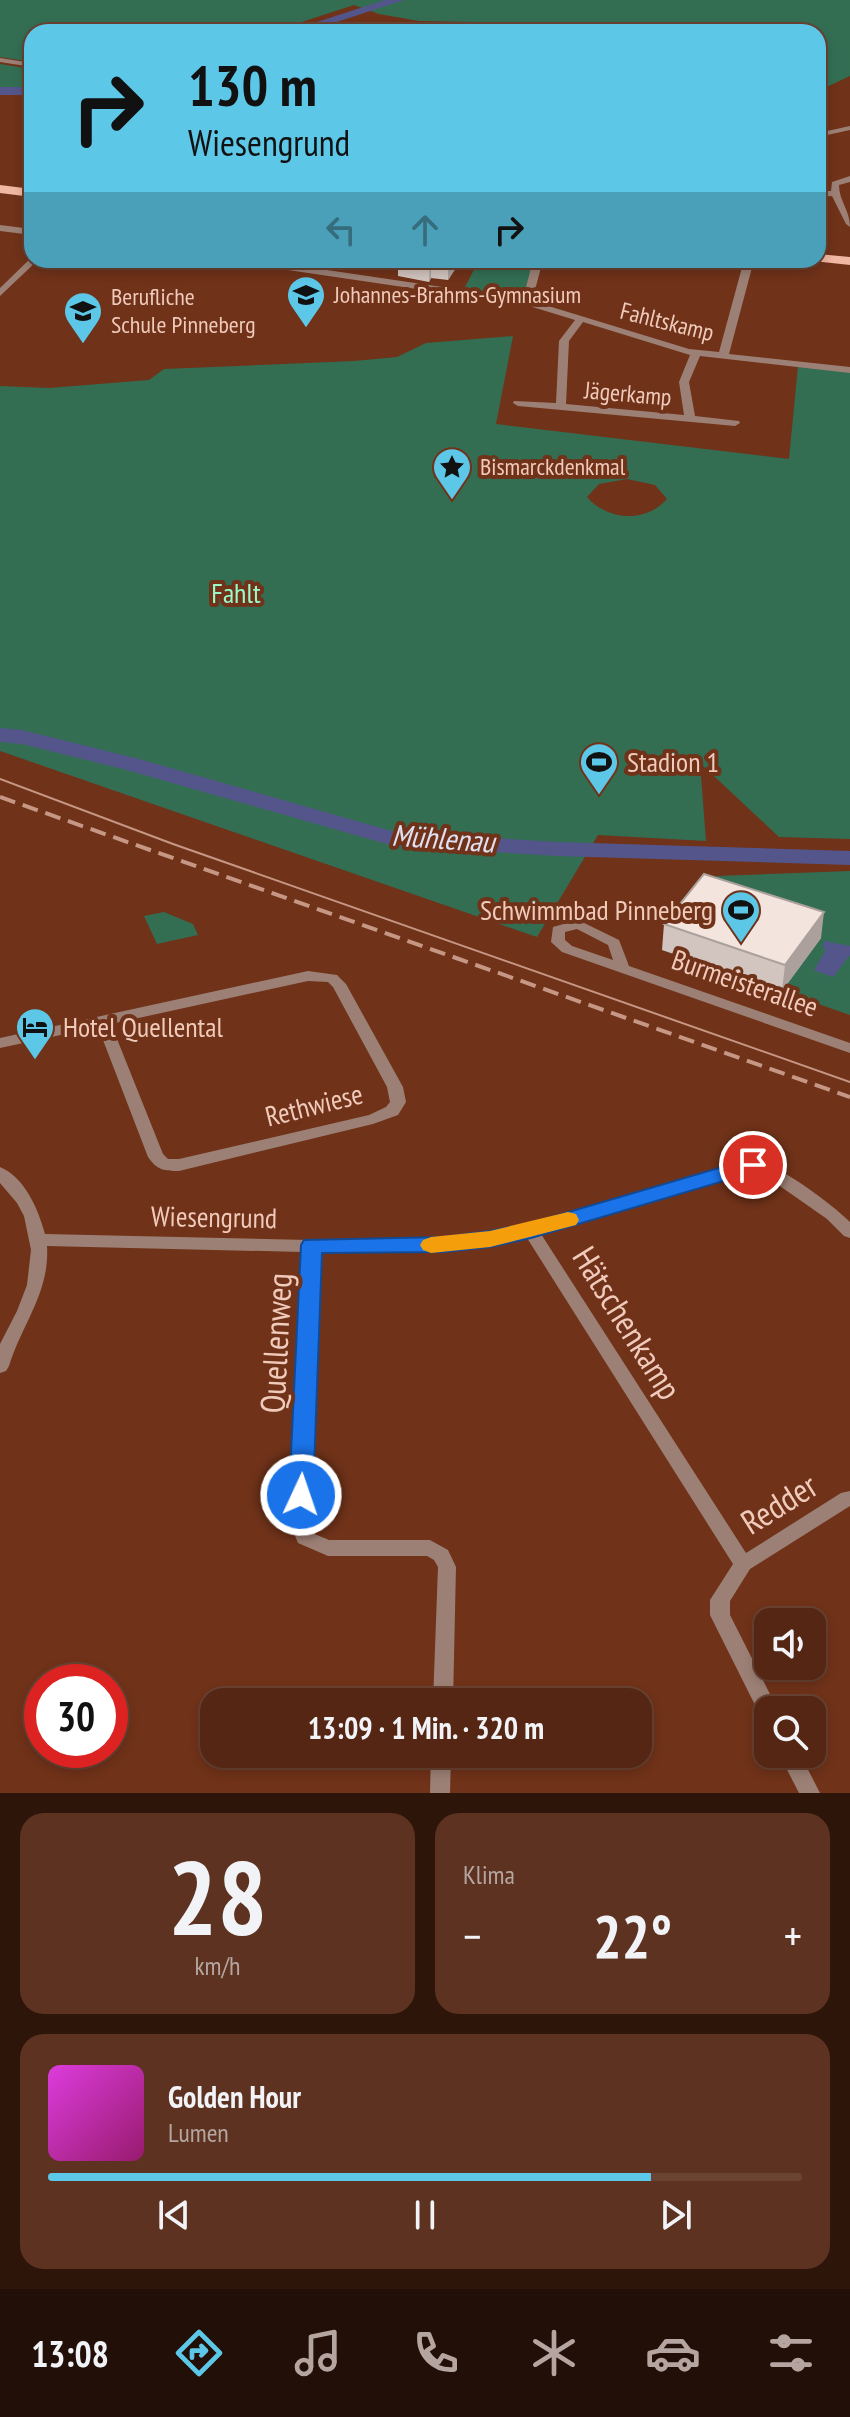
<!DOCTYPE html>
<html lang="de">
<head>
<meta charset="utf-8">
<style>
  body { margin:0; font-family:"PT Sans Narrow",sans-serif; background:#5d3221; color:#f1f3f6; height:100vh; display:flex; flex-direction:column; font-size:30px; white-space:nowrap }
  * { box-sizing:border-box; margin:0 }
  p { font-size:26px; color:#b5a5a0 }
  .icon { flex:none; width:44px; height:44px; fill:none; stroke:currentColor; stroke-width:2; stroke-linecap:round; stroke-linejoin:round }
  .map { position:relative; height:1793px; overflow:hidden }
  .details { display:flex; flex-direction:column; gap:20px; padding:20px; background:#2e150a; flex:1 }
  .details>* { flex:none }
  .banner { position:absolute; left:24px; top:24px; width:802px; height:244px; border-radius:24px; box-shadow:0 4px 12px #0003,0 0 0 2px #6a4333; background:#5dc7e8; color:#111; overflow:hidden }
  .fabs { position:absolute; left:754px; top:1608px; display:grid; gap:16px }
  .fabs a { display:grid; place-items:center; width:72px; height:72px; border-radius:16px; background:#542613; box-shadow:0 4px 12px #0003,0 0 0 2px #6a4333; font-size:40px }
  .speed { position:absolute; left:24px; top:1664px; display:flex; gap:16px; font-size:40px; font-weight:700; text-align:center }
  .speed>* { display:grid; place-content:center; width:104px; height:104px; border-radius:50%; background:#542613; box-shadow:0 4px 12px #0003,0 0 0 2px #6a4333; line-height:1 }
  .speed .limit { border:12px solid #d22; background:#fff; color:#111 }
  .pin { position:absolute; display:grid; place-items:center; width:68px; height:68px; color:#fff; margin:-34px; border:4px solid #fff; border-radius:50%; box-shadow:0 2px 8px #0007 }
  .me { position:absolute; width:88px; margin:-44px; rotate:3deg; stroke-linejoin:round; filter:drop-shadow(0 0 6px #0008) }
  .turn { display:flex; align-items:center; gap:28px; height:168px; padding:0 32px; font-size:36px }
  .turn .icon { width:104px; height:104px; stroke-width:2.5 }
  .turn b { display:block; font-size:56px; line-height:68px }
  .lanes { display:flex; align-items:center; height:76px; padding:0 32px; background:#0003; justify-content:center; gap:40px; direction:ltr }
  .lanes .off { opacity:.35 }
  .big { font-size:60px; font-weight:700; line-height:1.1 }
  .details .widget { flex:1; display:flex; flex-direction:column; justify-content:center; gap:12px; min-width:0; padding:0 28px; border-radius:24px; background:#5d3221 }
  .details .dial { align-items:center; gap:0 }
  .dial b { font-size:104px; line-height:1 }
  .song { display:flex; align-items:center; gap:24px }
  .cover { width:96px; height:96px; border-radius:12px; background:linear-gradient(135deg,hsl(300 70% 55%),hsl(320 70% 35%)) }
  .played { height:8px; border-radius:4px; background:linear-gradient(90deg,#5dc7e8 80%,#6a4333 80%) }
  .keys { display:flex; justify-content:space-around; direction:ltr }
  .heat { display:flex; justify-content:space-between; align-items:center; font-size:44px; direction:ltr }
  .details .tiles { flex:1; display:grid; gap:20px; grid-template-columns:1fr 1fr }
  .widget:last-child { grid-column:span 2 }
  .trip { position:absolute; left:200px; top:1688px; width:452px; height:80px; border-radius:24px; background:#542613; box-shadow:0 4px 12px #0003,0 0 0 2px #6a4333; font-weight:700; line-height:80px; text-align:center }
  .tab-bar { display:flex; height:128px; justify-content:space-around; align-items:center; background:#220f08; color:#b5a5a0 }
  .tab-bar .icon { width:56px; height:56px }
  .tab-bar .selected { color:#5dc7e8 }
  .tab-bar b { font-size:36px; color:#f1f3f6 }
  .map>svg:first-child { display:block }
  .green { fill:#336e53; fill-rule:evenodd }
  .water { fill:#54558b }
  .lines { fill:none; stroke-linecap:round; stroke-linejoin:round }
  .river { fill:#54558b; fill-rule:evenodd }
  .minor { fill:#9c8075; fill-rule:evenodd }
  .major { fill:#f0b7a2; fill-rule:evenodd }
  .tram { stroke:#c59784; stroke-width:2 }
  .rail { stroke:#c59784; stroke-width:4; stroke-dasharray:16 8; stroke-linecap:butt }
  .wall { fill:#d2c4bf }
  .shaded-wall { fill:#aba09b }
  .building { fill:#f4e4de; stroke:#aba09b; stroke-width:2 }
  .route { fill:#1a73e8; stroke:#114b97; stroke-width:2 }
  .slow { fill:#f59e0b }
  .labels { text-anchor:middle; stroke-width:8; stroke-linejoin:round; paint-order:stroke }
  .far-poi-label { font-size:24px; fill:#f0cabb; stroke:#703219; text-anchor:start }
  .far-street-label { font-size:24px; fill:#f0cabb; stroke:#703219 }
  .park-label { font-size:28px; fill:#98faca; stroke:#703219 }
  .poi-label { font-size:28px; fill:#f0cabb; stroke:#703219; text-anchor:start }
  .street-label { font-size:28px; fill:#f0cabb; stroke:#703219 }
  .water-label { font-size:30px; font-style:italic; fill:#dfe1f2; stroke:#703219 }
  .near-street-label { font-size:34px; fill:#f0cabb; stroke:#703219 }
</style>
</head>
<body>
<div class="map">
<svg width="850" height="1793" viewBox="0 0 850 1793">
  <rect width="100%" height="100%" fill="#703219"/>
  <g class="green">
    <path d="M 0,0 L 850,0 L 850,76 L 818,91 L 818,32 L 550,32 L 475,22 L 419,21 L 379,14 L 354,5 L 271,32 L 32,32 L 32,62 L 0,57 Z"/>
    <path d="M 0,64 L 32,69 L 32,90 L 0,90 Z"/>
    <path d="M 479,260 L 534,260 L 524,295 L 464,289 Z"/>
    <path d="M 513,336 L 496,424 L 789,459 L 798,366 L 850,371 L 850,839 L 779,837 L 700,763 L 706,841 L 598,835 L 537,937 L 0,751 L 0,386 L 49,388 L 149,380 L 164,369 L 354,361 L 397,357 L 426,343 ZM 627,479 L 655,485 L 667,499 C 646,523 608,521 587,497 L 599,484 Z"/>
    <path d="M 850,871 L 850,1015 L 662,950 L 717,876 Z"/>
    <path d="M 164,912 L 193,924 L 198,935 L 157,944 L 144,916 Z"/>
  </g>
  <path class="water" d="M 824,941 L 850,946 L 850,955 L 833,977 L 814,970 L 826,950 L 823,947 Z"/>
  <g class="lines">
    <g class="river">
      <path d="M 385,0 L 404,0 L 306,32 L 286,32 Z"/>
      <rect x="0" y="87" width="32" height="8"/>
      <path d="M 0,728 L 22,730 L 139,759 L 395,832 L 557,842 L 850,851 L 850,865 L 557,856 L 394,846 L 123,769 L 22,744 L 0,742 Z"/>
    </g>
    <g class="minor">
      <path d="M 475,26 L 518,32 L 406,32 L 410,30 Z"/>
      <path d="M 0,58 L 32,63 L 32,67 L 0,62 Z"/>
      <path d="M 850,126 L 850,130 L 818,137 L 818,133 Z"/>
      <path d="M 850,176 L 850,182 L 839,185 C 839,201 850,210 850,227 L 846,224 L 832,196 L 818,197 L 818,191 L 831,191 L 832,182 Z"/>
      <path d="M 0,225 L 32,229 L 32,235 L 0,231 Z"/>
      <path d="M 32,257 L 32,260 L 38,260 L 0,296 L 0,288 Z"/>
      <path d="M 235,260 L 259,260 L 523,299 L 533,260 L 543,260 L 532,301 L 689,349 L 719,352 L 744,260 L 754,260 L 729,354 L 850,367 L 850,373 L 700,356 L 689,382 L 695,416 L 739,421 L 740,423 L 735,426 L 518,406 L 513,403 L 514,401 L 556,403 L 559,341 L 575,320 L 526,305 L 240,263 ZM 583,322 L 690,355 L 679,382 L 684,415 L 566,404 L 569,341 Z"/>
      <path d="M 578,920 L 619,940 L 629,966 L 850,1043 L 850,1053 L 562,952 L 551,942 L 553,927 ZM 577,929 L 608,945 L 613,960 L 572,946 L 565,940 L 565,932 Z"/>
      <path d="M 308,971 L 337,975 L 346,984 L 403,1087 L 406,1102 L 398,1115 L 373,1124 L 179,1171 C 164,1171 157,1170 148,1157 L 98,1027 L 0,1048 L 0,1038 ZM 308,981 L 328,982 L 333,987 L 387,1087 L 390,1102 L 386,1107 L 369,1115 L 179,1159 L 168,1159 L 163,1154 L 111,1024 Z"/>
      <path d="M 753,1159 C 782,1167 828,1201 850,1222 L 850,1238 L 844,1236 L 827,1219 L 760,1172 L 753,1171 L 541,1234 L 746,1553 L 841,1493 L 850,1491 L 850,1506 L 750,1569 L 730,1601 L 730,1615 L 778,1710 L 768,1710 L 768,1720 L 761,1717 L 710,1615 L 710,1600 L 733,1564 L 527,1238 L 444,1251 L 320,1252 L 309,1526 L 312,1533 L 329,1540 L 430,1540 L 448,1550 L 456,1567 L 453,1702 L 433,1702 L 438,1567 L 434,1560 L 427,1556 L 328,1556 L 298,1543 L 291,1526 L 303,1252 L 47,1246 C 50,1292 22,1324 9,1366 L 6,1371 L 0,1373 L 0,1344 L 17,1311 L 27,1285 L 31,1250 L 24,1216 L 17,1203 L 0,1183 L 0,1167 C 25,1177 39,1211 45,1234 L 353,1241 L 444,1239 L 531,1225 Z"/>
      <path d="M 238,1692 L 248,1696 L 251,1702 L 228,1702 L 231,1695 Z"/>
      <path d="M 431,1754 L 451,1754 L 450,1793 L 430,1793 Z"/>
      <path d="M 779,1754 L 800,1754 L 820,1793 L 799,1793 Z"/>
    </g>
    <g class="major">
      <path d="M 0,185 L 32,189 L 32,197 L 0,193 Z"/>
      <path d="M 818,254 L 850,257 L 850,265 L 813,261 L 818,260 Z"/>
    </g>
    <path class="tram" d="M 0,779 L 173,844 L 850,1082"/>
    <path class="rail" d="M 0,797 L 850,1097"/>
  </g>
  <g class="wall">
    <path d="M 398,260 L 461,260 L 448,280 L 431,278 L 429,282 L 398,276 Z"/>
    <path d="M 670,260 L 684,260 L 683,263 L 670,262 Z"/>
    <path d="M 664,924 L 821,938 L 782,991 L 662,950 Z"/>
  </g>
  <g class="shaded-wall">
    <path d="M 430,260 L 431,260 L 431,278 L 429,282 Z"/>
    <path d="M 448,260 L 461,260 L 448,280 Z"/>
    <path d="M 824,912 L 821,938 L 782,991 L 785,965 Z"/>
  </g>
  <path class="building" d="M 704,874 L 824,912 L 785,965 L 664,924 Z"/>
  <path class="route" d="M 753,1158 L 761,1160 L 764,1165 L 761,1170 L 531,1238 L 490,1247 L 444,1252 L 322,1253 L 313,1495 L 309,1502 L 301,1505 L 293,1502 L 289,1495 L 301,1245 L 304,1240 L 444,1237 L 490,1231 L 531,1223 Z"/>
  <path class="slow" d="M 568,1212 L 576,1214 L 579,1220 L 576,1225 L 490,1247 L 431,1253 L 423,1250 L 420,1245 L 423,1240 L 431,1237 L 490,1231 Z"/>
  <defs>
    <symbol id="school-pin" viewBox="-11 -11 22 30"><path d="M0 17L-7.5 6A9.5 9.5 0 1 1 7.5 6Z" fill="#5dc7e8" stroke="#703219"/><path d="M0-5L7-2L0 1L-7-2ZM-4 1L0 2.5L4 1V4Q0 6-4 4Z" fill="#111"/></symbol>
    <symbol id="sight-pin" viewBox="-11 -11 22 30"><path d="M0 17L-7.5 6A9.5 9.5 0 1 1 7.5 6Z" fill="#5dc7e8" stroke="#703219"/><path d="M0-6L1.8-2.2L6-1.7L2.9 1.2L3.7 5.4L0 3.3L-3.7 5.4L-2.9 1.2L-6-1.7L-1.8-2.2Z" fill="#111"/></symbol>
    <symbol id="stadium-pin" viewBox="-11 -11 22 30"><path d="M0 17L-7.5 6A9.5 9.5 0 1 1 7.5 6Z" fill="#5dc7e8" stroke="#703219"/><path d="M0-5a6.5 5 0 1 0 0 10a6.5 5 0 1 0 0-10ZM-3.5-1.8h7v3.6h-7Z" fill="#111"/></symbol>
    <symbol id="hotel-pin" viewBox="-11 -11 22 30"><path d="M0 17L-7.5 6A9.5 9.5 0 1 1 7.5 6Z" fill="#5dc7e8" stroke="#703219"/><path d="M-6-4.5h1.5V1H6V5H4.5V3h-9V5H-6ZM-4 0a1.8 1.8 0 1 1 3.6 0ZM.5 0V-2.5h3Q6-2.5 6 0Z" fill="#111"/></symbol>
  </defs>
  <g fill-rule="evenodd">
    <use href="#school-pin" x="284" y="273" width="44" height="60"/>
    <use href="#school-pin" x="61" y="289" width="44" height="60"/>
    <use href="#sight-pin" x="430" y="445" width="44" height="60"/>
    <use href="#stadium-pin" x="577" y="740" width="44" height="60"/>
    <use href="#stadium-pin" x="719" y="888" width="44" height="60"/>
    <use href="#hotel-pin" x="13" y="1005" width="44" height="60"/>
  </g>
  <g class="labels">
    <g class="far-poi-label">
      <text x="334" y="303">Johannes-Brahms-Gymnasium</text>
      <text x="111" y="305">Berufliche<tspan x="111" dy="28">Schule Pinneberg</tspan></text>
      <text x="480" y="475">Bismarckdenkmal</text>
    </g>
    <g class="far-street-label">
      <text transform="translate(667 322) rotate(14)" y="8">Fahltskamp</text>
      <text transform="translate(628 394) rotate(5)" y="8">Jägerkamp</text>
    </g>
    <g class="park-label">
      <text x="236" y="603">Fahlt</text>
    </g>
    <g class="poi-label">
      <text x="627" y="772">Stadion 1</text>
      <text x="713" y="920" text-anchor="end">Schwimmbad Pinneberg</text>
      <text x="63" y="1037">Hotel Quellental</text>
    </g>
    <g class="street-label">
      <text transform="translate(745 983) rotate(19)" y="10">Burmeisterallee</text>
      <text transform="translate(314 1105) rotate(-14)" y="10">Rethwiese</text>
      <text transform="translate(214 1217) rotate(1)" y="10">Wiesengrund</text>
    </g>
    <g class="water-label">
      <text transform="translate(443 839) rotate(4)" y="10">Mühlenau</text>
    </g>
    <g class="near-street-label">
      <text transform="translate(627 1323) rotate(58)" y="12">Hätschenkamp</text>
      <text transform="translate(276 1343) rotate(-87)" y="12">Quellenweg</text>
      <text transform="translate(779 1504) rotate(-32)" y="12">Redder</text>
    </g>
  </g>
</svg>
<div class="fabs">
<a><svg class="icon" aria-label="sound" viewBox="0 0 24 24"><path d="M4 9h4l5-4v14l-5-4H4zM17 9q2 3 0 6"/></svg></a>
<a><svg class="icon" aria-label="search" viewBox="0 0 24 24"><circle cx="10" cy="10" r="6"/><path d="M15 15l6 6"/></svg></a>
</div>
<div class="speed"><div class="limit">30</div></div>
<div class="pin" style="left:753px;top:1165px;background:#d93025"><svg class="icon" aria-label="arrive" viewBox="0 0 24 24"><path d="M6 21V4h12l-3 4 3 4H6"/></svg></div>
<svg class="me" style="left:301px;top:1495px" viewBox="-20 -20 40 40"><circle r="17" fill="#1a73e8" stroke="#fff" stroke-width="3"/><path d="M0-11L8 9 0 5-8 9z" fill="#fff"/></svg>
<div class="trip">13:09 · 1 Min. · 320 m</div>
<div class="banner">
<div class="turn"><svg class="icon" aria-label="right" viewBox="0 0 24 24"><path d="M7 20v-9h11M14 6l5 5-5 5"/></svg><div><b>130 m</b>Wiesengrund</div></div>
<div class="lanes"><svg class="icon off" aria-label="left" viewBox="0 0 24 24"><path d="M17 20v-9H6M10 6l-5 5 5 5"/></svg><svg class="icon off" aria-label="ahead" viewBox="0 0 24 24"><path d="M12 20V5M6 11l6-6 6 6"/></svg><svg class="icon" aria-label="right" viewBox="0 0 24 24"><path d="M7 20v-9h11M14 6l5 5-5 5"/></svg></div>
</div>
</div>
<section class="details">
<div class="tiles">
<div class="widget dial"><b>28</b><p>km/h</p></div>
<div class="widget"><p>Klima</p>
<div class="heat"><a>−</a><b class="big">22°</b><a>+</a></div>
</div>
<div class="widget">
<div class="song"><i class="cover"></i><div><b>Golden Hour</b><p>Lumen</p></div></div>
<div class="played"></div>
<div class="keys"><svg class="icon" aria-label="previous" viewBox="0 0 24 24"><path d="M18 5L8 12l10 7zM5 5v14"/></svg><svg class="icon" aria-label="pause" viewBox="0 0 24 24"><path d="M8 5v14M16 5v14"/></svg><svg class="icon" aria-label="next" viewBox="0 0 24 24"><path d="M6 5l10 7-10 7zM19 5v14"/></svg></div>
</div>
</div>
</section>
<nav class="tab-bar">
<b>13:08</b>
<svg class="icon selected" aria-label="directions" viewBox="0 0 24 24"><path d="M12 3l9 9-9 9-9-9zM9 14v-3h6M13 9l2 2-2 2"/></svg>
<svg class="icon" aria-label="music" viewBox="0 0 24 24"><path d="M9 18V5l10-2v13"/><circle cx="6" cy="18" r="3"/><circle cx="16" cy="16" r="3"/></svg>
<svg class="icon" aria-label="phone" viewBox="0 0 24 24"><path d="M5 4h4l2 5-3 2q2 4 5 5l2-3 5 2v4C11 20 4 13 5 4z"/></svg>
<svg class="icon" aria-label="climate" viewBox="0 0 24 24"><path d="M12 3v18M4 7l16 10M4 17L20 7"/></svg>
<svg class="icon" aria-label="car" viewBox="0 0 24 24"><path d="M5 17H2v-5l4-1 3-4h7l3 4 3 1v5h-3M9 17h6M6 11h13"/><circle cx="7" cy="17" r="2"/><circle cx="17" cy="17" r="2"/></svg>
<svg class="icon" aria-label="filters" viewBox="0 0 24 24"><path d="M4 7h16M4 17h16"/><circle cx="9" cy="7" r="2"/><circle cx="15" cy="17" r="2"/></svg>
</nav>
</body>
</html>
